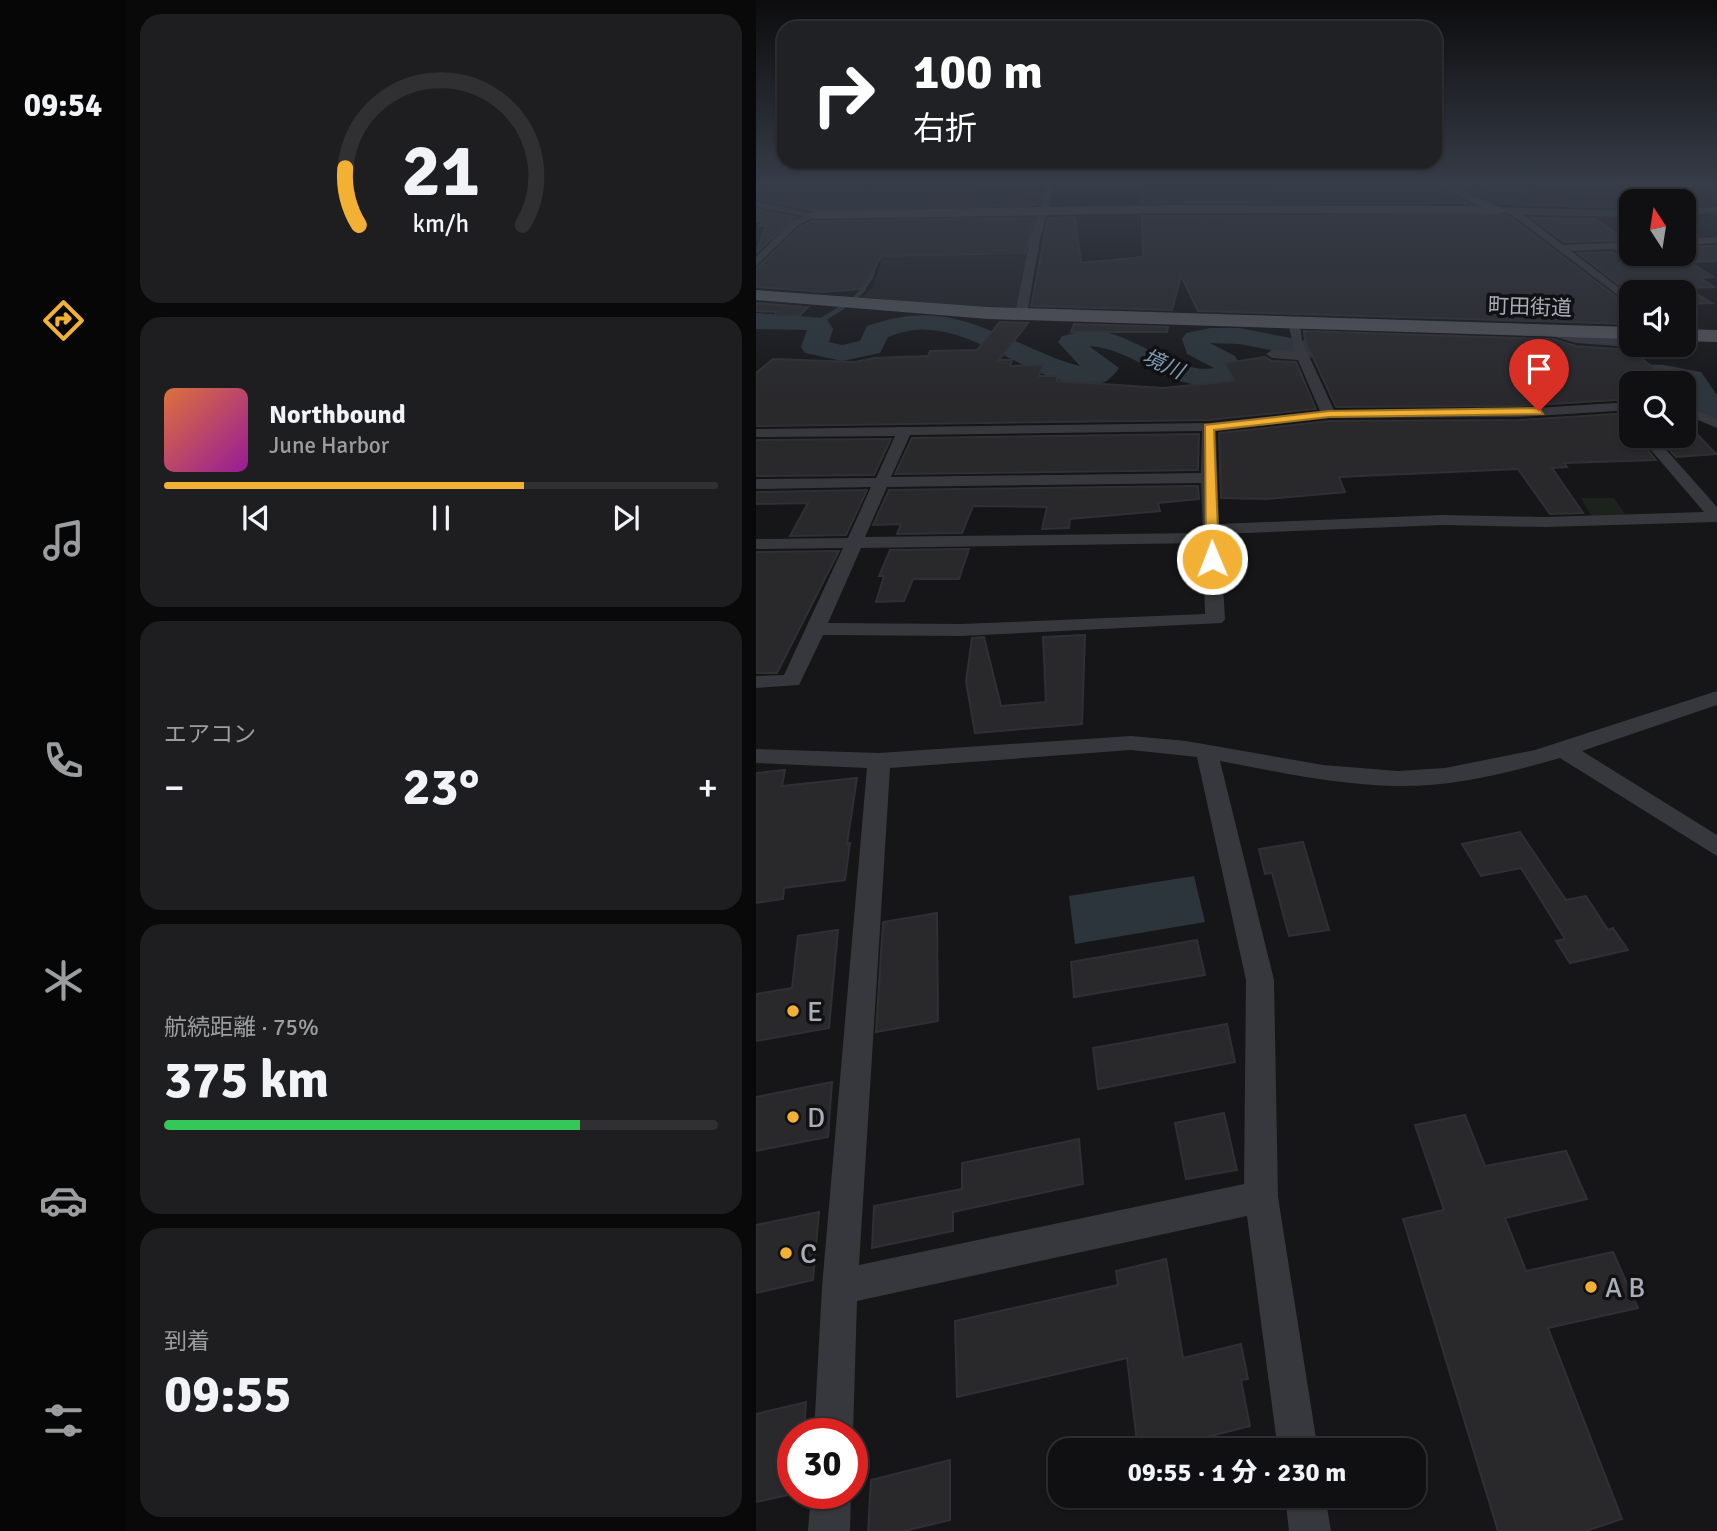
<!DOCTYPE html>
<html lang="ja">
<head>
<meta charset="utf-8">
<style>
  body { margin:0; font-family:Signika,"Noto Sans JP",sans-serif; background:#1e1e20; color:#f1f3f6; height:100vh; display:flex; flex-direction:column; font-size:26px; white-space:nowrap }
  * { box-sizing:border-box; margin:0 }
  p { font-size:23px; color:#9c9d9f }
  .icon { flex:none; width:38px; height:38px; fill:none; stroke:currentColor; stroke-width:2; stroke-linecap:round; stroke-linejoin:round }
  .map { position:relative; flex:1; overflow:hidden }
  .drawer { display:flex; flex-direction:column; gap:14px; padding:14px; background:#09090a; width:630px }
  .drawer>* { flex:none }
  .hud { position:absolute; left:21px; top:21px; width:665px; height:147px; border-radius:21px; box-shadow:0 2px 5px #0004,0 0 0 2px #303032; background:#202124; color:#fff; overflow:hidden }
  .needle { width:46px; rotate:348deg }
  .controls { position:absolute; left:863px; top:189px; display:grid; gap:14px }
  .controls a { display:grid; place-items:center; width:77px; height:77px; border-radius:14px; background:#101012; box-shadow:0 2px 5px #0004,0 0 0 2px #303032; font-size:35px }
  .speed { position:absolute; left:21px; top:1418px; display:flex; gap:14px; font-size:35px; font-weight:700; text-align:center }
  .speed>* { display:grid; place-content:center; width:91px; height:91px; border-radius:50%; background:#101012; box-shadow:0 2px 5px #0004,0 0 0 2px #303032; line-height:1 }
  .speed .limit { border:10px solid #d22; background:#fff; color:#111 }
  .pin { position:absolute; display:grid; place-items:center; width:60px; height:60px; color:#fff; margin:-72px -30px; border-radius:50% 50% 50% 0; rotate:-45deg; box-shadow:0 0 7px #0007 }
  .pin .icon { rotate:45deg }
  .me { position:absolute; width:77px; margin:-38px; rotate:359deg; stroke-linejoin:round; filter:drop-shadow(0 0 5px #0008) }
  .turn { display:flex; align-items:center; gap:24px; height:147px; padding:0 21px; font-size:32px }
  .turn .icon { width:91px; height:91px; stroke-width:2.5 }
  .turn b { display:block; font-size:49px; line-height:60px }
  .big { font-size:52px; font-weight:800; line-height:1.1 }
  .drawer .tile { flex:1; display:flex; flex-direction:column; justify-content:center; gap:10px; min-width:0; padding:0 24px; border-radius:21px; background:#1e1e20 }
  .drawer .dial { align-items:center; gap:0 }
  .dial svg { height:182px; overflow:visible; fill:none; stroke:#303032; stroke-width:7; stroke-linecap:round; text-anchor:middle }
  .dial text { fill:#f1f3f6; stroke:none }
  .song { display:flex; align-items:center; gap:21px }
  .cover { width:84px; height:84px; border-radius:10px; background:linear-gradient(135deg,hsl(20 70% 55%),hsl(300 70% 35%)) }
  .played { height:7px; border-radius:4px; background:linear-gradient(90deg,#f2b134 65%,#303032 65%) }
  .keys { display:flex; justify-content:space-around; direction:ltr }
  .heat { display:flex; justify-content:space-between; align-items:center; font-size:38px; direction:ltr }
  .charge { height:10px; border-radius:5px; background:linear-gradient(90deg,#34c759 75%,#303032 0) }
  .trip { position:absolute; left:292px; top:1438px; width:378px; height:70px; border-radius:21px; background:#101012; box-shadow:0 2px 5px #0004,0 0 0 2px #303032; font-weight:800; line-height:70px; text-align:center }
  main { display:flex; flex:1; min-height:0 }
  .dock { display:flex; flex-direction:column; width:126px; justify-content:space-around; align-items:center; background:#060607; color:#9c9d9f }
  .dock .icon { width:49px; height:49px }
  .dock .selected { color:#f2b134 }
  .dock b { font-size:32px; color:#f1f3f6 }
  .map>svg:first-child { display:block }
  .built { fill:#222225 }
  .green { fill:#1c231d }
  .water { fill:#2c353c }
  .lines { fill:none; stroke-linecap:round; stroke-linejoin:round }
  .stream-far1 { stroke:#2c353c; stroke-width:3.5 }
  .stream { stroke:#2c353c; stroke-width:4.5 }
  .river { fill:#2c353c; fill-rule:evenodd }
  .building { fill:#29292c; stroke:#303034; stroke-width:2 }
  .street { fill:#37383d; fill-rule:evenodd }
  .secondary { fill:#45474d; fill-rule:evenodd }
  .primary { fill:#53555c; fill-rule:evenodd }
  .route { fill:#f2b134; stroke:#9d7322; stroke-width:2 }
  .poi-dot { fill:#f2b134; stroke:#111113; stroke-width:2.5 }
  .labels { text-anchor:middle; stroke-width:7; stroke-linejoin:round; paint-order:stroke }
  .far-street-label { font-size:21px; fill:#a8adb8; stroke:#111113 }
  .far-water-label { font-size:21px; font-style:italic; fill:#7f9bb3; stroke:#111113 }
  .near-poi-label { font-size:28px; fill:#a8adb8; stroke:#111113; text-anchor:start }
</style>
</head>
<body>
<main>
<nav class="dock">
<b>09:54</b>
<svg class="icon selected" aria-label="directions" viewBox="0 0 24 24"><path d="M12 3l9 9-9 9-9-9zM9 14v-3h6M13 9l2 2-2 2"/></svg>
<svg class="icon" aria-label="music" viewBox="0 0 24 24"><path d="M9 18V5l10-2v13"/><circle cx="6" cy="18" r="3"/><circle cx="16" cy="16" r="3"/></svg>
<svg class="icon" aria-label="phone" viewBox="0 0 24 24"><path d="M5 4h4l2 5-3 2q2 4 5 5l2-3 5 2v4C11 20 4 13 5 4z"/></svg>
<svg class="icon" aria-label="climate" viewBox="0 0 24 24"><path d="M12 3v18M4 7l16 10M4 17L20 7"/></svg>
<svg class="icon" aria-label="car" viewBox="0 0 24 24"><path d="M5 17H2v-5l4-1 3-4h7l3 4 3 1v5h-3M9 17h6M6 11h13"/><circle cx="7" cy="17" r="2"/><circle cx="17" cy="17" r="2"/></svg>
<svg class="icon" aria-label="filters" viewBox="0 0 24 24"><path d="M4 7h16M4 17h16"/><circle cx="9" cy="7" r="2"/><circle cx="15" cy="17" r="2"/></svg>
</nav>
<section class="drawer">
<div class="tile dial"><svg viewBox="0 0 100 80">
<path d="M14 69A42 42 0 1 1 86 69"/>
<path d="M14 69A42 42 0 0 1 8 44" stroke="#f2b134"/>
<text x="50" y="56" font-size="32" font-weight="700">21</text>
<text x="50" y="72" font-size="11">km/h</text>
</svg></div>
<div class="tile">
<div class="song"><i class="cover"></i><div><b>Northbound</b><p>June Harbor</p></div></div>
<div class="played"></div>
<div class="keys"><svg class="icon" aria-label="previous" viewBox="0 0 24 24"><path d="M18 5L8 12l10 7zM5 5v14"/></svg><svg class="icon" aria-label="pause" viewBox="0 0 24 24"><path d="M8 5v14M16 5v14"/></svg><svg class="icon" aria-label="next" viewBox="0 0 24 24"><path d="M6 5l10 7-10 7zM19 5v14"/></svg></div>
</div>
<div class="tile"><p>エアコン</p>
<div class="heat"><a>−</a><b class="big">23°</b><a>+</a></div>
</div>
<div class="tile"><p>航続距離 · 75%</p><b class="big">375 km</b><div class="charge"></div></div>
<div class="tile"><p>到着</p><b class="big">09:55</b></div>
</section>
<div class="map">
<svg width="961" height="1531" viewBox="0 0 961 1531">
  <rect width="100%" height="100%" fill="#161618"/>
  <path class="built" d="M 281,214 L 261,308 L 162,303 L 106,297 L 117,287 L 140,216 Z"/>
  <path class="green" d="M 825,498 L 858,498 L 869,514 L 864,517 L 837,518 Z"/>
  <path class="water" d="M 438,876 L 449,922 L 319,944 L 313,896 Z"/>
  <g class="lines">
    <g class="stream-far1">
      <path d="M 41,185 L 38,187 L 119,191"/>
      <path d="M 106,291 L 115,278 L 123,254"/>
    </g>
    <g class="stream">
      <path d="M 100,297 L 108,289"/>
      <path d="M 61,323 L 87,307"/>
    </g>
    <g class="river">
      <path d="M 0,313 L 70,318 L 77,329 L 73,342 L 86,345 L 104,341 L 111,326 C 177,303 211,320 273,347 C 289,354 306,362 324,366 L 302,342 L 306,336 C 316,334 328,330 338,330 C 379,334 421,375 458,368 L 431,354 L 426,339 L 430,333 L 454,328 L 483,328 L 556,342 L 603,343 L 629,351 L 633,357 L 629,363 L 619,365 L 595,358 L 556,358 L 483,344 L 454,343 L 479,356 L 488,372 C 483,379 478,380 470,382 C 417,398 383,349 333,346 L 363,368 C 357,377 348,385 337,385 C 279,385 231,334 174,330 C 159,328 146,332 132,337 L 124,353 L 86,361 L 49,353 L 45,347 L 51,330 L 0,329 Z"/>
      <path d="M 836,363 L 908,365 L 945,372 L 961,395 L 961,420 L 945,415 L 928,388 L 928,383 L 826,377 L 822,371 L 826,365 Z"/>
    </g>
  </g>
  <g class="building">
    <path d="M 122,185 L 224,185 L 225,195 L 265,197 L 267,193 L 285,193 L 281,205 L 54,210 L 0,199 L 0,189 L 117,190 Z"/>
    <path d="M 535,185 L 649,185 L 681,189 L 711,203 L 386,203 L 385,190 L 520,190 L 522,186 Z"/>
    <path d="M 727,186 L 773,186 L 779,194 L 911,191 L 939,206 L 928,207 L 928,201 L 875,201 L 875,208 L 744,204 L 714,191 L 732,192 Z"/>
    <path d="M 0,210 L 39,217 L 0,253 L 10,226 L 3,226 L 6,221 L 0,221 Z"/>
    <path d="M 746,215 L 754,217 L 875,308 L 875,324 L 442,311 L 425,276 L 416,310 L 275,306 L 292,218 L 319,217 L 325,263 L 387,257 L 386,216 Z"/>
    <path d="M 278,218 L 269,253 L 126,256 L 104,289 L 67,292 L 0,287 L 0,269 L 44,227 L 56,221 Z"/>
    <path d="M 776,218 L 839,219 L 871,240 L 808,242 Z"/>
    <path d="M 961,246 L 961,261 L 934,262 L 957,277 L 944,278 L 958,287 L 931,288 L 956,303 L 928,304 L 928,292 L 875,294 L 822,253 L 857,252 L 880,266 L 889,267 L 892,260 L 881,254 L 921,254 L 928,258 L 928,247 Z"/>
    <path d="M 0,303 L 52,307 L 43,316 L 18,316 L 21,312 L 0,311 Z"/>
    <path d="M 244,322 L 272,323 L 243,360 L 256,360 L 254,366 L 287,365 L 283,376 L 301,376 L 301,381 L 407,388 L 478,381 L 469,363 L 509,357 L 516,361 L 540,362 L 560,409 L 453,420 L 0,426 L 0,373 L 17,359 L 99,362 L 118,358 L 172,356 L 174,351 L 221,350 Z"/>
    <path d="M 318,324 L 412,327 L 411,332 L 315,332 Z"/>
    <path d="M 548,331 L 797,339 L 820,346 L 875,350 L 916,383 L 875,383 L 875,399 L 763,406 L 580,407 L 549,340 Z"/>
    <path d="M 875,413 L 875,436 L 880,436 L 900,460 L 808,463 L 811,467 L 796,468 L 827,513 L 794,514 L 762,469 L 583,477 L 589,492 L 511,499 L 465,498 L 463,433 L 573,421 L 763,420 Z"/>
    <path d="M 936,429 L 960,454 L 920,457 L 901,436 L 928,436 L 928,430 Z"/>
    <path d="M 443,434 L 442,470 L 139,474 L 156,438 Z"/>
    <path d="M 135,439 L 118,475 L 0,476 L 0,440 Z"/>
    <path d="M 442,486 L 443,499 L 402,503 L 404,511 L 314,519 L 313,528 L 286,529 L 291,507 L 217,506 L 206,533 L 141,534 L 145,524 L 117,525 L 133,490 Z"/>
    <path d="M 111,490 L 90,535 L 34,536 L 52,503 L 0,504 L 0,492 Z"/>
    <path d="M 213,549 L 203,579 L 157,579 L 148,601 L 120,602 L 128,576 L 123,576 L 134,550 Z"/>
    <path d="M 83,551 L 21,673 L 0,673 L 0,552 Z"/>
    <path d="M 329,635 L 326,724 L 219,733 L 210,682 L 216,638 L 228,637 L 245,706 L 290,702 L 287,637 Z"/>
    <path d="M 29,770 L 26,786 L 101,778 L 91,844 L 94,843 L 89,880 L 28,888 L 27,899 L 0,903 L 0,773 Z"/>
    <path d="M 764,832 L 810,900 L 830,896 L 852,930 L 857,928 L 872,950 L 814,963 L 800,941 L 809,939 L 765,868 L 725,876 L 706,844 Z"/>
    <path d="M 547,842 L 573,930 L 533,936 L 516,873 L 509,874 L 503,849 Z"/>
    <path d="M 181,913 L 182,1021 L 120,1032 L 127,922 Z"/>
    <path d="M 82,930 L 73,1028 L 0,1041 L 0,994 L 36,988 L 42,936 Z"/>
    <path d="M 441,940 L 449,975 L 318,997 L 315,962 Z"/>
    <path d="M 471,1024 L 479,1062 L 342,1089 L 337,1048 Z"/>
    <path d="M 76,1082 L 72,1137 L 0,1151 L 0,1097 Z"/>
    <path d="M 468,1113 L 481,1170 L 430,1179 L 419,1123 Z"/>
    <path d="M 709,1115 L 729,1166 L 810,1151 L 831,1199 L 749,1218 L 770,1271 L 857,1252 L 882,1308 L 792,1328 L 866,1519 L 830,1531 L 742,1531 L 647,1219 L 688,1210 L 659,1125 Z"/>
    <path d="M 323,1139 L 327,1184 L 197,1212 L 197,1231 L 116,1248 L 118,1206 L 206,1189 L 206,1163 Z"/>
    <path d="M 63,1212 L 57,1280 L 0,1293 L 0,1225 Z"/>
    <path d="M 410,1259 L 427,1358 L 485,1344 L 492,1379 L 485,1380 L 494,1426 L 396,1451 L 382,1451 L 371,1358 L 201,1397 L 199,1321 L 362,1285 L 360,1271 Z"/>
    <path d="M 50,1402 L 48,1433 L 37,1433 L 37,1494 L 0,1502 L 0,1414 Z"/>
    <path d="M 194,1460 L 194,1520 L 148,1531 L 112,1531 L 115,1480 Z"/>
  </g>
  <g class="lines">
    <g class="street">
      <path d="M 290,185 L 298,185 L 284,239 L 271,314 L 265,317 L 259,314 L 274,239 Z"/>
      <path d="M 0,201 L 63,215 L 42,225 L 0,266 L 0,257 L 36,221 L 48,216 L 0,207 Z"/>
      <path d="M 743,207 L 875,211 L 875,217 L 768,215 L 807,245 L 875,242 L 875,248 L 871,248 L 875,254 L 889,260 L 889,264 L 881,264 L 858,249 L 815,251 L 875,297 L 875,305 L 755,214 L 740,212 Z"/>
      <path d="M 961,207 L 961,213 L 928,215 L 928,209 Z"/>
      <path d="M 961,237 L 961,243 L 928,245 L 928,239 Z"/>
      <path d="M 538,319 L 544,323 L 546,341 L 578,410 L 763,409 L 875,402 L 875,410 L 763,417 L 573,418 L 460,431 L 463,524 L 686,515 L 789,517 L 948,512 L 883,436 L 898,436 L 961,507 L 961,522 L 789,527 L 686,525 L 464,534 L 469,619 L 466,623 L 205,636 L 67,635 L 43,685 L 0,688 L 0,676 L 28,675 L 87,548 L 0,549 L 0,539 L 92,538 L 115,487 L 0,489 L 0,479 L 120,478 L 139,436 L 0,437 L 0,429 L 453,423 L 564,411 L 542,360 L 516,358 L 510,354 L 516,350 L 539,352 L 532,323 ZM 446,431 L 445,473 L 135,477 L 154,435 ZM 445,483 L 447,533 L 109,537 L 131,487 ZM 447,543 L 449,614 L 205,624 L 72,623 L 105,548 Z"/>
      <path d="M 792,327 L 821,335 L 875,339 L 875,345 L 880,345 L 875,347 L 820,343 L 788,334 L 786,331 Z"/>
      <path d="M 928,405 L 961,419 L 961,428 L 928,414 Z"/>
      <path d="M 961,691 L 961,705 L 826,751 L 961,835 L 961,856 L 804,758 C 752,773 696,787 640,786 C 581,785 523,772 464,761 L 518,980 L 522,1197 L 562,1451 L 522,1451 L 491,1216 L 101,1301 L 97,1433 L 58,1433 L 66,1287 L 111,768 L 0,763 L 0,749 L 123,753 L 375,736 L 430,741 L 567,765 L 642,771 L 689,768 L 779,750 ZM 375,750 L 441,757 L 490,980 L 488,1184 L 103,1265 L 134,768 Z"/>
      <path d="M 55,1493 L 95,1493 L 94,1531 L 52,1531 Z"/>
      <path d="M 529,1496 L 569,1496 L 575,1531 L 533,1531 Z"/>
    </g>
    <path class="secondary" d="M 678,185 L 695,185 L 750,210 L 743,214 L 412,213 L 58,219 L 51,215 L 58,211 L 412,205 L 723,206 Z"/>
    <g class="primary">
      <path d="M 0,290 L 232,307 L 875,327 L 875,339 L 232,319 L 0,300 Z"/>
      <path d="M 928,329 L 961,330 L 961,342 L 928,341 Z"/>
    </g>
  </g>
  <linearGradient id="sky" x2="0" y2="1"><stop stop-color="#0c0c0d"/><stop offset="0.46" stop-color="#363c48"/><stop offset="1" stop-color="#363c48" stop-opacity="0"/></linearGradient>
  <rect width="961" height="400" fill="url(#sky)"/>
  <path class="route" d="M 783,408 L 787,414 L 573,417 L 458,430 L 463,559 L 456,563 L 450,559 L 449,425 L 573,411 Z"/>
  <g class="poi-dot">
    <circle cx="37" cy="1011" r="7"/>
    <circle cx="37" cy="1117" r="7"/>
    <circle cx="30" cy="1253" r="7"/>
    <circle cx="835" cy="1287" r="7"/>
  </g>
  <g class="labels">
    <g class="far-street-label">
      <text transform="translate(774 307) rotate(2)" y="7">町田街道</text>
    </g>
    <g class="far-water-label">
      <text transform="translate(407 364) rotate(24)" y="7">境川</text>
    </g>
    <g class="near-poi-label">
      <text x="51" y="1021">E</text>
      <text x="51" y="1127">D</text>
      <text x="44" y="1263">C</text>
      <text x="849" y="1297">A B</text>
    </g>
  </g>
</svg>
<div class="controls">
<a><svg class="needle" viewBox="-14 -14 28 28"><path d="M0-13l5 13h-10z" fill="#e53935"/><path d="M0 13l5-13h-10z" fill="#9c9d9f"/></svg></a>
<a><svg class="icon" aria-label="sound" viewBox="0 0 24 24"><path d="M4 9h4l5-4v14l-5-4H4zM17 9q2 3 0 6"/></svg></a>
<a><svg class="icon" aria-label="search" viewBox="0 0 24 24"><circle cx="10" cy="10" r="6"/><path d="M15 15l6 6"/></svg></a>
</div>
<div class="speed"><div class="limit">30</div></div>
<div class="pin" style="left:783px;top:411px;background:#d93025"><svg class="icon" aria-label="arrive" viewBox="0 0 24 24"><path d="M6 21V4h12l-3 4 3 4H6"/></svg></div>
<svg class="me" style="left:456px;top:559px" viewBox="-20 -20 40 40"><circle r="17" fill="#f2b134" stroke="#fff" stroke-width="3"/><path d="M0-11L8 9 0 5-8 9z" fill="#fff"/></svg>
<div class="trip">09:55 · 1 分 · 230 m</div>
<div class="hud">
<div class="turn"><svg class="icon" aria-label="right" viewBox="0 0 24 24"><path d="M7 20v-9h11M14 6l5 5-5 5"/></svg><div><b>100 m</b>右折</div></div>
</div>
</div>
</main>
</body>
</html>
